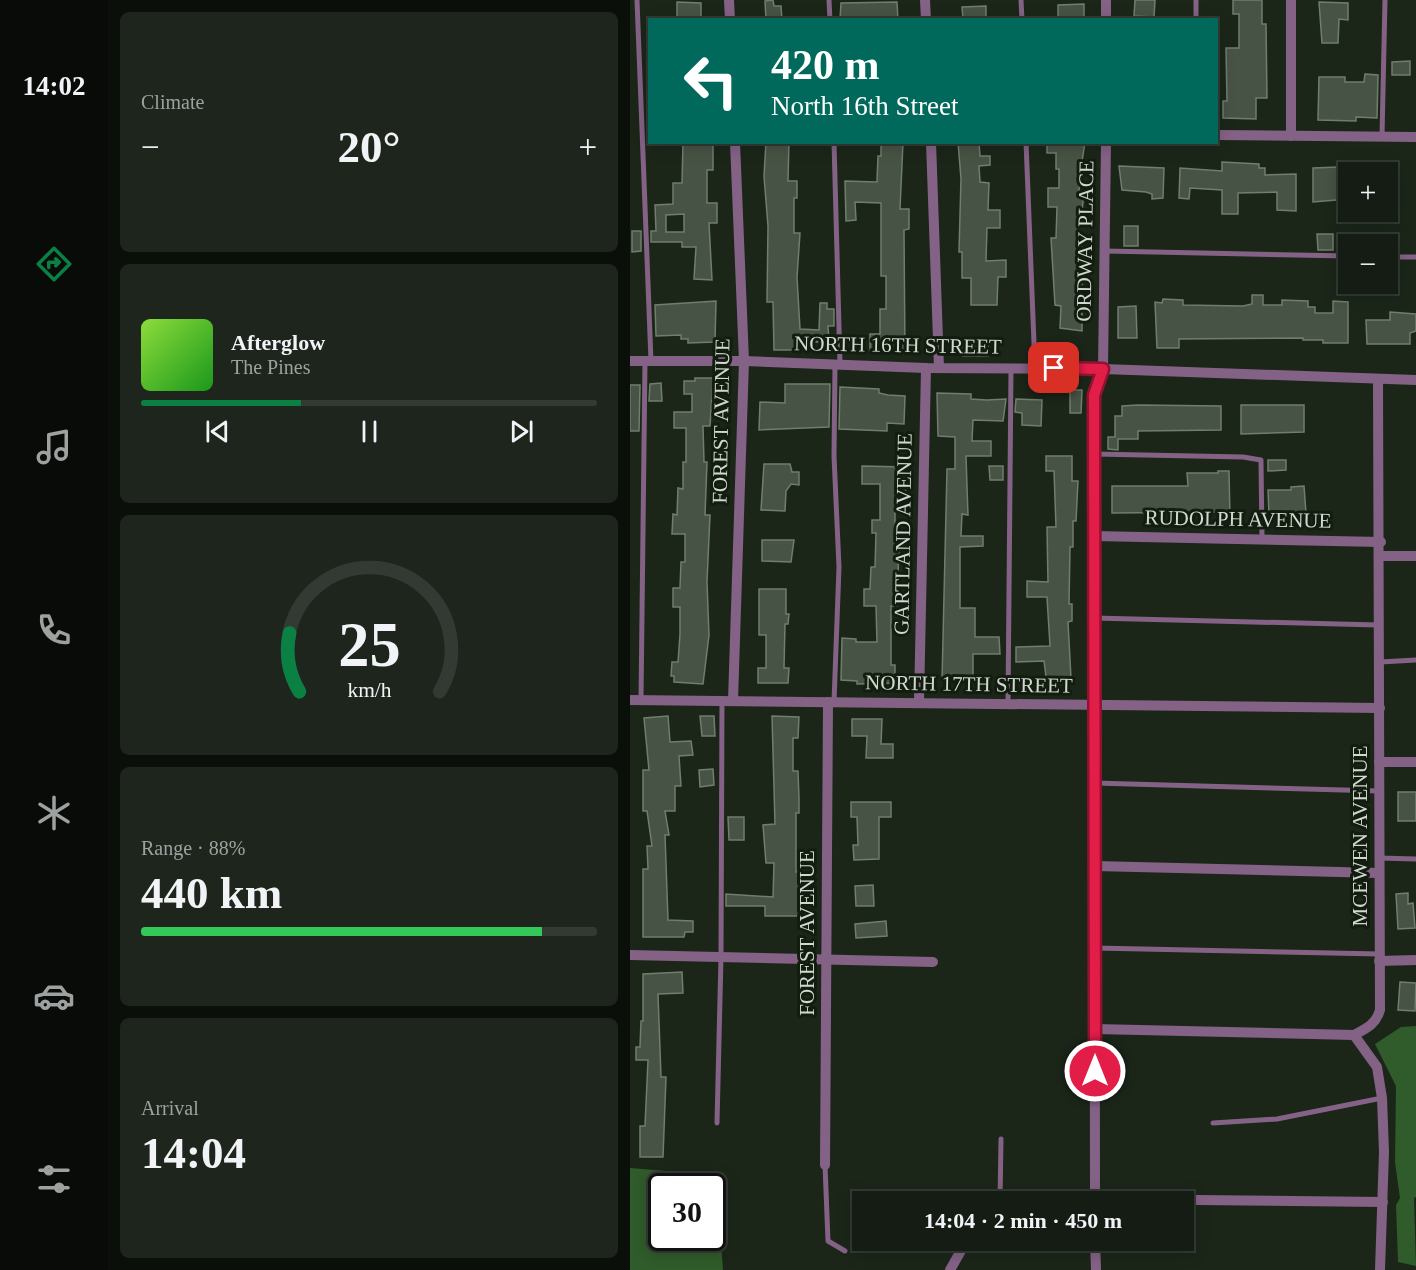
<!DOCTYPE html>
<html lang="en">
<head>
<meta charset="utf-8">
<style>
  body { margin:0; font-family:Georgia,serif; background:#1d251c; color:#f1f3f6; height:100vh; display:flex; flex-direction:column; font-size:22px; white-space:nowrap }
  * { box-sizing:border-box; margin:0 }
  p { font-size:20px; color:#9da1a0 }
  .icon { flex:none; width:33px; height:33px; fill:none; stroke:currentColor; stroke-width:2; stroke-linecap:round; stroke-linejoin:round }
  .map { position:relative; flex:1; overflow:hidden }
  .sheet { display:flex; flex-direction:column; gap:12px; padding:12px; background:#0b0f0a; width:522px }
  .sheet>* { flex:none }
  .guide { position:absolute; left:18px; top:18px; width:570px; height:126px; border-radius:0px; box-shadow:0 3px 15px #0003,0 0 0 2px #333a33; background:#00695c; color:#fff; overflow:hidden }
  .controls { position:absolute; left:708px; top:162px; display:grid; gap:12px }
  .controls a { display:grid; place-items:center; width:60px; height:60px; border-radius:0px; background:#141c13; box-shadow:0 3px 15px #0003,0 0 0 2px #333a33; font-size:30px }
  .speed { position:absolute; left:18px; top:1173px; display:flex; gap:12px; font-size:30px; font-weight:700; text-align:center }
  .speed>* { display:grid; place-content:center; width:78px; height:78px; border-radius:50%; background:#141c13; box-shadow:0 3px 15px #0003,0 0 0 2px #333a33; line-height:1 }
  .speed .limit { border:3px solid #111; border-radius:9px; background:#fff; color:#111 }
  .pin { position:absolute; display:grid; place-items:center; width:51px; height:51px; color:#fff; margin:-26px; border-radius:12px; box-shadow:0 3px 9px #0006 }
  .me { position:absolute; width:66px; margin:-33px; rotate:0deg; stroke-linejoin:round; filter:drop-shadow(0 0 4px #0008) }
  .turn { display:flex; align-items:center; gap:21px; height:126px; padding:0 24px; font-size:27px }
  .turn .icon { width:78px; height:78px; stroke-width:2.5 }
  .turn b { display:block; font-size:42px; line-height:51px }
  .big { font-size:45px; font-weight:700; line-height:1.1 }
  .sheet .widget { flex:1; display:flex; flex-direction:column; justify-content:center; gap:9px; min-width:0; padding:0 21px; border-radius:9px; background:#1d251c }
  .sheet .dial { align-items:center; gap:0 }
  .dial svg { height:156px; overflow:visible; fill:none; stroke:#333a33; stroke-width:7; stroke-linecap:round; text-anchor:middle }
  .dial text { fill:#f1f3f6; stroke:none }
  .song { display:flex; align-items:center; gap:18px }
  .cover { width:72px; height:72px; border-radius:9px; background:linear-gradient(135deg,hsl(90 70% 55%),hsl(120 70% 35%)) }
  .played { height:6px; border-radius:3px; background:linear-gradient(90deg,#0b8043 35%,#333a33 35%) }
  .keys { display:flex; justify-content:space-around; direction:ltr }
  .heat { display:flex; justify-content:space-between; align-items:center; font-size:33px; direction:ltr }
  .charge { height:9px; border-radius:4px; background:linear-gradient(90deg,#34c759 88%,#333a33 0) }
  .trip { position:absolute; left:222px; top:1191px; width:342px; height:60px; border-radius:0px; background:#141c13; box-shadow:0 3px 15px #0003,0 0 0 2px #333a33; font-weight:700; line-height:60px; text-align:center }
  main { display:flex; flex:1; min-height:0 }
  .tabs { display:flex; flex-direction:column; width:108px; justify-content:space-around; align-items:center; background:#080b08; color:#9da1a0 }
  .tabs .icon { width:42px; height:42px }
  .tabs .current { color:#0b8043 }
  .tabs b { font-size:27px; color:#f1f3f6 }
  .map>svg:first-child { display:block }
  .forest { fill:#305b2a; fill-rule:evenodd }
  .building { fill:#475345; stroke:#707e6e; stroke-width:1.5; fill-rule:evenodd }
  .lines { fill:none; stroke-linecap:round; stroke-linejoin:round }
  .service { stroke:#846286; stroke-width:5 }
  .minor { stroke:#846286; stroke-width:10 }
  .route-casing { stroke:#92132f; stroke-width:15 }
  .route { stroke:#e11d48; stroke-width:10 }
  .labels { text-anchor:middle; stroke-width:6; stroke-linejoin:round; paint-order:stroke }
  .street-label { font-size:21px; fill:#d1d8cf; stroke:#121d10 }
</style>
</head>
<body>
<main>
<nav class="tabs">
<b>14:02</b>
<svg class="icon current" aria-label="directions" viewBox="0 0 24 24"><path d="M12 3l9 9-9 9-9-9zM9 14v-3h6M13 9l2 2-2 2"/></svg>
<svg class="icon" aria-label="music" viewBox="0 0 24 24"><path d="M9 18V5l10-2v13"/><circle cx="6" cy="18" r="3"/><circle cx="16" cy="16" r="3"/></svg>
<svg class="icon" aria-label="phone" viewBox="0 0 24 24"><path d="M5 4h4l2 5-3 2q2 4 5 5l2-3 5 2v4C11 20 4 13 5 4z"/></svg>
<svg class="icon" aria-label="climate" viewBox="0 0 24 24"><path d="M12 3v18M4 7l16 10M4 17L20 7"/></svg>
<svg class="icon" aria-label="car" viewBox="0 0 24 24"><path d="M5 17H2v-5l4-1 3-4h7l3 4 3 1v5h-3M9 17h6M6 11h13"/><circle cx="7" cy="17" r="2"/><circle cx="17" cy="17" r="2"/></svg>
<svg class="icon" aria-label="filters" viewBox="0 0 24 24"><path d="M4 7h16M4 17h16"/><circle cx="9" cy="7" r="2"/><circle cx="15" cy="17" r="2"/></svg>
</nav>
<section class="sheet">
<div class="widget"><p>Climate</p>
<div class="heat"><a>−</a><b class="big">20°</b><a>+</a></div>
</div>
<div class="widget">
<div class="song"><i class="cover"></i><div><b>Afterglow</b><p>The Pines</p></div></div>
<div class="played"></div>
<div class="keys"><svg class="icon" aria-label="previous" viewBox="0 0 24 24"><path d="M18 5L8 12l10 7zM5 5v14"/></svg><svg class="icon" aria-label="pause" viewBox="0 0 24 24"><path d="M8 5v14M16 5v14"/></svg><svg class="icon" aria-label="next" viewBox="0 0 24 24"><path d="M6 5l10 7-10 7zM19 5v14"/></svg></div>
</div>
<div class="widget dial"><svg viewBox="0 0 100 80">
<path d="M14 69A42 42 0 1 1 86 69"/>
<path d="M14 69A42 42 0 0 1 9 39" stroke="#0b8043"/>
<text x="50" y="56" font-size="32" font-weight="700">25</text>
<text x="50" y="72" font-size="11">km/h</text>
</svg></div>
<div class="widget"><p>Range · 88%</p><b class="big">440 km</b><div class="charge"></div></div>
<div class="widget"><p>Arrival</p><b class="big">14:04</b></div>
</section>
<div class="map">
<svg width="786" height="1270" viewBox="0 0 786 1270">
  <rect width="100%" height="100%" fill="#1b2619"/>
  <g class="forest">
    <path d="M 786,1026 L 786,1197 L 784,1198 L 786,1266 L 768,1262 L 766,1205 L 770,1198 L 765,1162 L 766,1086 L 745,1044 L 771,1027 Z"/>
    <path d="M 0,1168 L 86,1175 L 93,1270 L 0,1270 ZM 32,1186 L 82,1186 L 82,1238 L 32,1238 Z"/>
  </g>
  <g class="building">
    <path d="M 143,0 L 144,6 L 151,6 L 152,20 L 136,20 L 135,1 Z"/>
    <path d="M 505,0 L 525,0 L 524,17 L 504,16 Z"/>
    <path d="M 603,0 L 632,0 L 632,24 L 636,24 L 637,98 L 626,98 L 626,119 L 593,118 L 593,101 L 597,101 L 596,48 L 609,48 L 609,14 L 603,14 Z"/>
    <path d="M 47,2 L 71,3 L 71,20 L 47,20 Z"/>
    <path d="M 267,2 L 268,20 L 210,20 L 211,3 Z"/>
    <path d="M 689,2 L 718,3 L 718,20 L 709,19 L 708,43 L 692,43 Z"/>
    <path d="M 454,4 L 454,20 L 428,20 L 428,5 Z"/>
    <path d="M 356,6 L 356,20 L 333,20 L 332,7 Z"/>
    <path d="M 780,61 L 780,75 L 762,75 L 762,62 Z"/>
    <path d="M 735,74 L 748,75 L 747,118 L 726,117 L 726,121 L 688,120 L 689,77 L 715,77 L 715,82 L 734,82 Z"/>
    <path d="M 53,142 L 83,142 L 83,170 L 77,170 L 77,203 L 87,203 L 87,223 L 79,223 L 82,280 L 64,279 L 66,247 L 52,247 L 52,242 L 21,242 L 21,231 L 26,231 L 25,205 L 43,204 L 43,183 L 52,183 ZM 54,214 L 54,232 L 36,232 L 36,215 Z"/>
    <path d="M 136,142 L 159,142 L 158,181 L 167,181 L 167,198 L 164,198 L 164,233 L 170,233 L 167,277 L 170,329 L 189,330 L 190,303 L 197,303 L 197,309 L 204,309 L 204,326 L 198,326 L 199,341 L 173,343 L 173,350 L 144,350 L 143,302 L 137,302 L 138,226 L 134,176 Z"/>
    <path d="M 251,142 L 273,142 L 270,209 L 279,209 L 279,229 L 274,230 L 275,354 L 266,354 L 266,350 L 240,350 L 240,334 L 250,334 L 250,309 L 256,309 L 256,276 L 251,276 L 251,203 L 225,202 L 226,220 L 216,221 L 215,181 L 247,182 L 248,156 L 251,156 Z"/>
    <path d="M 328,142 L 349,142 L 350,156 L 360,156 L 360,165 L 349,166 L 350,182 L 359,183 L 358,210 L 370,210 L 370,228 L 357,228 L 356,261 L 376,260 L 376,277 L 368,277 L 367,305 L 341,305 L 341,278 L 332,278 L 332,252 L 329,252 L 331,179 Z"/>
    <path d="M 417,142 L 455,142 L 450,175 L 449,192 L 453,192 L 453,202 L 448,242 L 452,242 L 452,331 L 430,328 L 431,306 L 425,305 L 421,238 L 426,238 L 427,207 L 418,207 L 418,188 L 429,188 L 429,169 L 426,169 L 426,153 L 417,153 Z"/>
    <path d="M 592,162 L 629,164 L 629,168 L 635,168 L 635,175 L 666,174 L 666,211 L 647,210 L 647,192 L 608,193 L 608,214 L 592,214 L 592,190 L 560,188 L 559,199 L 549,198 L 550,168 L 592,171 Z"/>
    <path d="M 489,166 L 534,168 L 533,198 L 522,199 L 522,194 L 516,192 L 492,190 Z"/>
    <path d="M 709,167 L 718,167 L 718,199 L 683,202 L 683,168 Z"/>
    <rect x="494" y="226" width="14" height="20"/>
    <path d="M 2,231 L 11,231 L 11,251 L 2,252 Z"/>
    <path d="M 687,234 L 703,234 L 703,250 L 688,250 Z"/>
    <path d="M 622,295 L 633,295 L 633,305 L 652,305 L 652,300 L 678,301 L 678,307 L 685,307 L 685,313 L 703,313 L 703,301 L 718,302 L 718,343 L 693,343 L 693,340 L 673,340 L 673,338 L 549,339 L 549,348 L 527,348 L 525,302 L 532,303 L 533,299 L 553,300 L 553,305 L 613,306 L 622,304 Z"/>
    <path d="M 86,301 L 85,342 L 58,343 L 58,339 L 51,339 L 51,335 L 26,336 L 25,305 Z"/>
    <path d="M 506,306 L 507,338 L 488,338 L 488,307 Z"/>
    <path d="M 760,312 L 786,314 L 786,331 L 780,333 L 780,344 L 737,344 L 736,320 L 760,320 Z"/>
    <rect x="333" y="340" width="25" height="16"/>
    <path d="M 65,378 L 83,378 L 80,426 L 73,426 L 74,462 L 77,462 L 75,515 L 80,515 L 77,582 L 79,635 L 73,684 L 44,682 L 44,676 L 41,676 L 42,662 L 48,662 L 50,634 L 50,607 L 43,607 L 43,588 L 50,588 L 51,562 L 55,562 L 55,534 L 42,534 L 43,514 L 47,515 L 48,488 L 53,489 L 53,462 L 56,462 L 56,428 L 44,428 L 44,412 L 62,412 L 62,394 L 54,394 L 54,381 L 65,381 Z"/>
    <path d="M 31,383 L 32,401 L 19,401 L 20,384 Z"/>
    <path d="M 155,384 L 200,384 L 199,427 L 129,430 L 130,402 L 155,403 Z"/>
    <path d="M 0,385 L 10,385 L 9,431 L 0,431 Z"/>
    <path d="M 210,387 L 249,389 L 249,393 L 258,395 L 275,396 L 274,424 L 257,423 L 257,431 L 209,429 Z"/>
    <path d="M 440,390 L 452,390 L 451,413 L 440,413 Z"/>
    <path d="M 307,393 L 341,394 L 341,399 L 357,400 L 376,399 L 373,421 L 343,420 L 342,441 L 361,441 L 361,456 L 336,456 L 338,515 L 332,514 L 331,536 L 353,536 L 353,546 L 330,547 L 330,608 L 345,608 L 345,637 L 369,637 L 370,654 L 343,654 L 343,681 L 312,681 L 317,469 L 325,469 L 325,437 L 308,436 Z"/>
    <path d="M 386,399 L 412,400 L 411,426 L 392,425 L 392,413 L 385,412 Z"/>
    <path d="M 508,405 L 591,406 L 591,430 L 508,431 L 508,439 L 488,439 L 488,450 L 478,449 L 478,437 L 485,437 L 485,416 L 492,416 L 492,406 Z"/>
    <path d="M 611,405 L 674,405 L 674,432 L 611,434 Z"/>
    <path d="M 416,456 L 442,456 L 442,481 L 448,481 L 446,521 L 443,521 L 443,547 L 440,547 L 439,604 L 442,604 L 442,621 L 438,622 L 441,678 L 437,678 L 437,684 L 417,684 L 414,661 L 386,662 L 386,647 L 420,646 L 417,597 L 397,597 L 397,581 L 418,582 L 417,527 L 426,527 L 424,471 L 416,471 Z"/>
    <path d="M 638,460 L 656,460 L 656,470 L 638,471 Z"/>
    <path d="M 134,464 L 160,464 L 162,472 L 169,472 L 169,485 L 161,484 L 156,491 L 155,511 L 131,510 Z"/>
    <path d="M 232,466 L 275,467 L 276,509 L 265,509 L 265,544 L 269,545 L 267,606 L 261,606 L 261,665 L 265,665 L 265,683 L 227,684 L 227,681 L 211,680 L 212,638 L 226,639 L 226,642 L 247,642 L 246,606 L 234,606 L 234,589 L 240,589 L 241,567 L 245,567 L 246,533 L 242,533 L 242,520 L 250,520 L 250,484 L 232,484 Z"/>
    <path d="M 359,466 L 373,466 L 373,480 L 360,480 Z"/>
    <path d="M 588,471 L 599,471 L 600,516 L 589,516 L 589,512 L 482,513 L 482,486 L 558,486 L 557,473 L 588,473 Z"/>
    <path d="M 674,486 L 676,513 L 639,515 L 638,490 L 661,490 L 661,487 Z"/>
    <path d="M 132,540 L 164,540 L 161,562 L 132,561 Z"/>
    <path d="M 129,589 L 156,589 L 156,614 L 159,614 L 158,624 L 155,624 L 154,668 L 159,668 L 158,683 L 128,683 L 128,668 L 136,668 L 136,635 L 129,635 Z"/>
    <path d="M 38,716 L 40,742 L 61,741 L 63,755 L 49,756 L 51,786 L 45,786 L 45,811 L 35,811 L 39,835 L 35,835 L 38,920 L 63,921 L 63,932 L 55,932 L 54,937 L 13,937 L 13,869 L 18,869 L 17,846 L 22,846 L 17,811 L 13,811 L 13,770 L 19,770 L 14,718 Z"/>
    <path d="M 70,716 L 84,716 L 85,736 L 72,736 Z"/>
    <path d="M 142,716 L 169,717 L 168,738 L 163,738 L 163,771 L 168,771 L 169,798 L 169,813 L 166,813 L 166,872 L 170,872 L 170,916 L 135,916 L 135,906 L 96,906 L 96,894 L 143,897 L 144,863 L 136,863 L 133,825 L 145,824 Z"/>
    <path d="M 222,719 L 252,719 L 251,744 L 263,744 L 263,758 L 236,758 L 237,736 L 222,736 Z"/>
    <path d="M 83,769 L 84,785 L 70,787 L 69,770 Z"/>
    <rect x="768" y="792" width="18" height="29"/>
    <path d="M 221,802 L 261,802 L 261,817 L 249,817 L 249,859 L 224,860 L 223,845 L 228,845 L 227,817 L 221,817 Z"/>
    <path d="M 98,817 L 114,817 L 114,840 L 99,840 Z"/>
    <path d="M 243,885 L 244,906 L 226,906 L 225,886 Z"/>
    <path d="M 778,893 L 778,904 L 783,903 L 785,928 L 768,929 L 766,894 Z"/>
    <path d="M 256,921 L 257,936 L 226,938 L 225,924 Z"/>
    <path d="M 52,972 L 53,993 L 28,994 L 31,1077 L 36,1077 L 33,1157 L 10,1157 L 10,1126 L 15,1126 L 18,1060 L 6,1060 L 6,1047 L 10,1047 L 11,1021 L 13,1021 L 13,974 Z"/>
    <path d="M 770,982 L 786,983 L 785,1011 L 768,1010 Z"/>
  </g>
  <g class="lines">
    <g class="service">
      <path d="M 7,0 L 21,361"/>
      <path d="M 199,0 L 200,20"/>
      <path d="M 391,0 L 392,20"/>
      <path d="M 566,0 L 566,20"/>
      <path d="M 752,136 L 755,0"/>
      <path d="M 204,142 L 210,364"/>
      <path d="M 396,142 L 405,368"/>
      <path d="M 475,251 L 718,256"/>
      <path d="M 758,257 L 786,257"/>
      <path d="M 464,454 L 613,457 L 631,460 L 632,539"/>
      <path d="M 464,618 L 748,625"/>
      <path d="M 750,662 L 786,660"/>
      <path d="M 11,700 L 15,361"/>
      <path d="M 204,702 L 209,567 L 204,456 L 205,365"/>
      <path d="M 378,704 L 381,369"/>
      <path d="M 464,783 L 749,791"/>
      <path d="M 749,858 L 786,859"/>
      <path d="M 465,948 L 749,954"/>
      <path d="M 87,1123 L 91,957 L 92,700"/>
      <path d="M 583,1123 L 647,1119 L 752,1098"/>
      <path d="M 195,1165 L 198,1241 L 215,1251"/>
      <path d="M 370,1202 L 371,1139"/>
    </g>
    <g class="minor">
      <path d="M 99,0 L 100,20"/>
      <path d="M 295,0 L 296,20"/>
      <path d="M 476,20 L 476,0"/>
      <path d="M 586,135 L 786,137"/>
      <path d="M 661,136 L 661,0"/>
      <path d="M 301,142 L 309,368"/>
      <path d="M 0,361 L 114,361 L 296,368 L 473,369 L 786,380"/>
      <path d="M 748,380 L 750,1010 C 746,1024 737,1028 724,1035 L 747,1067 L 752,1098 L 754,1152 L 750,1270"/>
      <path d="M 464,536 L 751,542"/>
      <path d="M 750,556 L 786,556"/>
      <path d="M 0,700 L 750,708"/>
      <path d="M 103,701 L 114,361 L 105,142"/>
      <path d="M 289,702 L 296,368"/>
      <path d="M 749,762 L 786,762"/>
      <path d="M 464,866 L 749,873"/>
      <path d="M 0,955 L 303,962"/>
      <path d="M 749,961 L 786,960"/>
      <path d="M 465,1029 L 724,1035"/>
      <path d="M 195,1165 L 198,702"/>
      <path d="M 437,1202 L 465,1199 L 753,1202"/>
      <path d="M 465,1202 L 464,395 L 473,369 L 476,142"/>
      <path d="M 465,1240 L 466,1270"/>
      <path d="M 320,1270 L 337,1240"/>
    </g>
  </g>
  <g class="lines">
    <defs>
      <path id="route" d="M 424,368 L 473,369 L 464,395 L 465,1071"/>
    </defs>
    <use href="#route" class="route-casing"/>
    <use href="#route" class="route"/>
  </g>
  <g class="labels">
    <g class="street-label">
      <text transform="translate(455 241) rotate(-89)" y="7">ORDWAY PLACE</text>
      <text transform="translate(268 345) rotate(1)" y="7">NORTH 16TH STREET</text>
      <text transform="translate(91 421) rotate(-89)" y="7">FOREST AVENUE</text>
      <text transform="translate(608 519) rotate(1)" y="7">RUDOLPH AVENUE</text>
      <text transform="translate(273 534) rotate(-89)" y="7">GARTLAND AVENUE</text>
      <text transform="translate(339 684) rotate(1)" y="7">NORTH 17TH STREET</text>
      <text transform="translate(730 836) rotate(-90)" y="7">MCEWEN AVENUE</text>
      <text transform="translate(177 933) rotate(-90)" y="7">FOREST AVENUE</text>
    </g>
  </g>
</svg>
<div class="controls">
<a>+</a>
<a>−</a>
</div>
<div class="speed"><div class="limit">30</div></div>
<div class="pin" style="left:424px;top:368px;background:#d93025"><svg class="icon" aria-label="arrive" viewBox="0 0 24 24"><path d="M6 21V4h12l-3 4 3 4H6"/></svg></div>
<svg class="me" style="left:465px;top:1071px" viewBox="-20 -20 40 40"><circle r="17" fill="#e11d48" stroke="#fff" stroke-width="3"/><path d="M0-11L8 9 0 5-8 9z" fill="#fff"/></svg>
<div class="trip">14:04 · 2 min · 450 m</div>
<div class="guide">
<div class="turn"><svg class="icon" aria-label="left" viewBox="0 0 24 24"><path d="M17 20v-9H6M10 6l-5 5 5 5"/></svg><div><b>420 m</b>North 16th Street</div></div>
</div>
</div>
</main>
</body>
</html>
